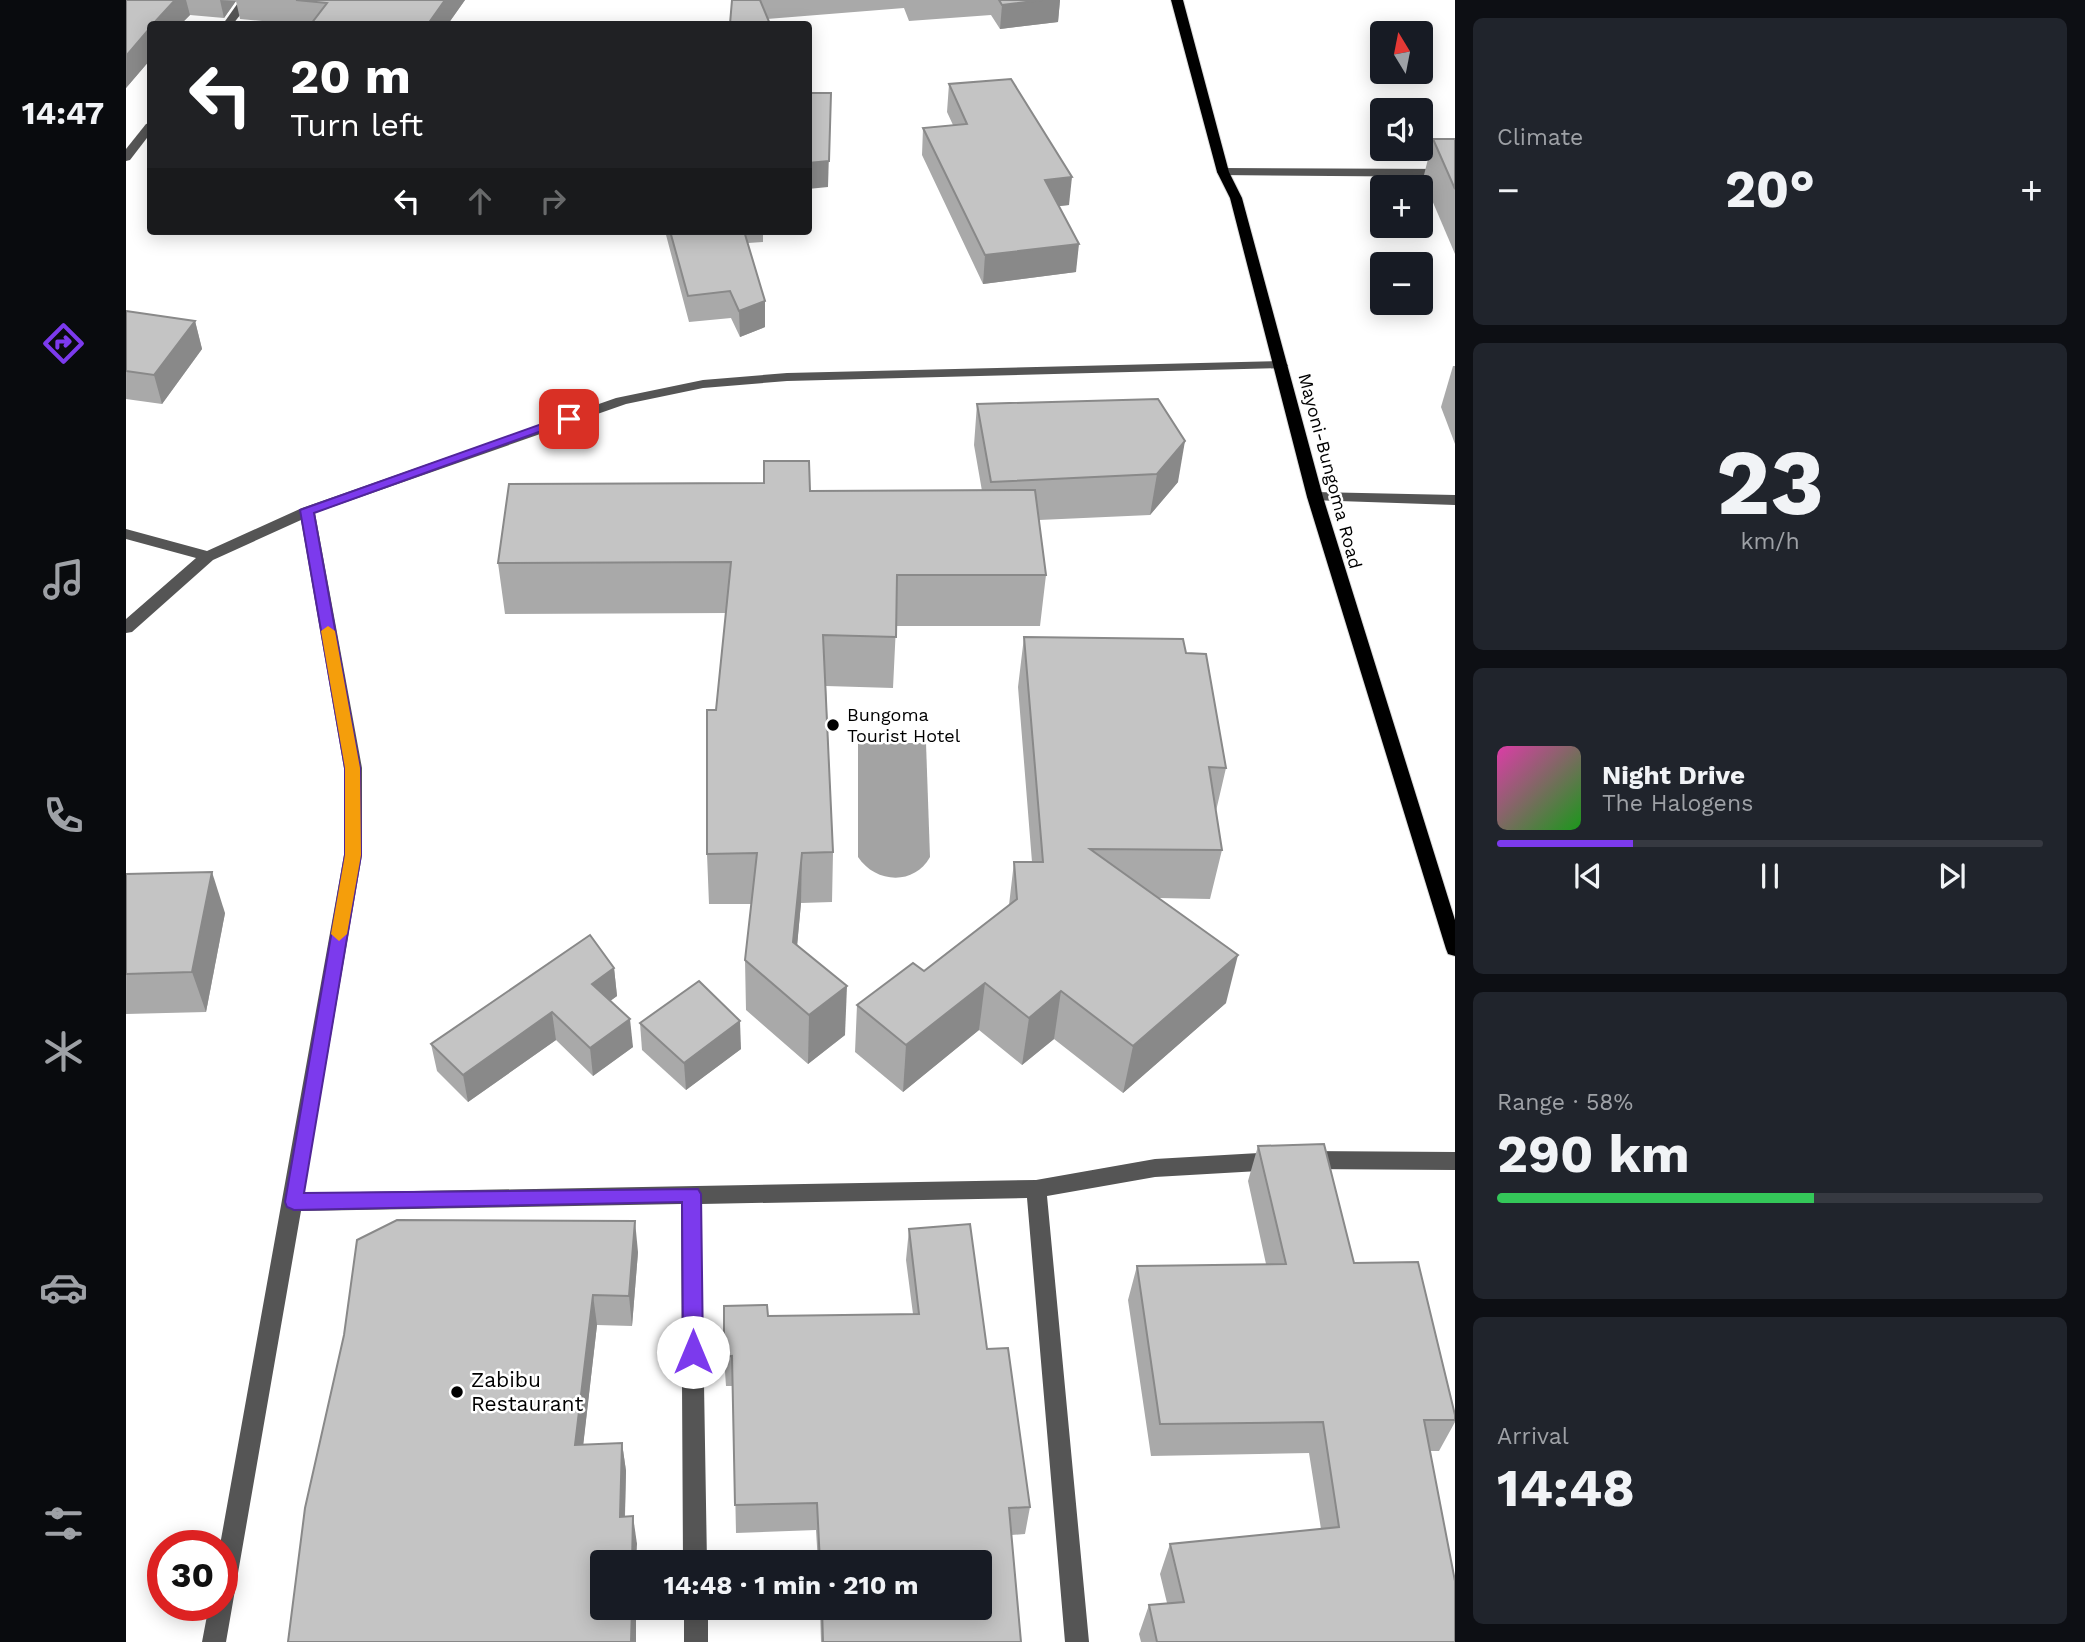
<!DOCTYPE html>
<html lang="en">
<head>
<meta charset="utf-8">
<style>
  body { margin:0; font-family:"Work Sans",sans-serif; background:#20242c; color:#f1f3f6; height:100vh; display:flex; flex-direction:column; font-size:26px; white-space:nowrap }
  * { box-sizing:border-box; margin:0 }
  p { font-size:23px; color:#9ea1a6 }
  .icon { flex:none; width:38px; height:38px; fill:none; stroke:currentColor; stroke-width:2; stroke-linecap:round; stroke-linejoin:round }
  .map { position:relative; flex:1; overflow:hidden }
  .sheet { display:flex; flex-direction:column; gap:18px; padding:18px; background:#0d0f14; width:630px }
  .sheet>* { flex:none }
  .top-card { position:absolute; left:21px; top:21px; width:665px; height:214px; border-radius:7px; box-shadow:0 4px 18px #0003; background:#202124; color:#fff; overflow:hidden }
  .needle { width:46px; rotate:350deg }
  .tools { position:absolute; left:1244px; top:21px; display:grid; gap:14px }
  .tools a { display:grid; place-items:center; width:63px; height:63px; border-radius:7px; background:#171b24; box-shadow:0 4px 18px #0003; font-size:35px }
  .speed { position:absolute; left:21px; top:1530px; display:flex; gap:14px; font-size:35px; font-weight:700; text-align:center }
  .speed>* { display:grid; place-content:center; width:91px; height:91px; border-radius:50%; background:#171b24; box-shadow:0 4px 18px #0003; line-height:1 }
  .speed .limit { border:10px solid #d22; background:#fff; color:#111 }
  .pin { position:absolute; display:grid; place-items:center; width:60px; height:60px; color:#fff; margin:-30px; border-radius:14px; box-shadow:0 4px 10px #0006 }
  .me { position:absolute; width:77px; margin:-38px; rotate:0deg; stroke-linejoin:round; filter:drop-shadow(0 0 5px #0008) }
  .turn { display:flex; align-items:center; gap:24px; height:147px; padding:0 28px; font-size:32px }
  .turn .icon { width:91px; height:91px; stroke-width:2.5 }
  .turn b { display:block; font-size:49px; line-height:60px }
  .lanes { display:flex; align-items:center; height:66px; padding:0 28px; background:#0003; justify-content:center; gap:35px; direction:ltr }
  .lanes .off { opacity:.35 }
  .big { font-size:52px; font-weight:700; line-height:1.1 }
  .sheet .tile { flex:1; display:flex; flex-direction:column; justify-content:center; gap:10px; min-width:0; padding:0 24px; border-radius:10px; background:#20242c }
  .sheet .dial { align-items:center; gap:0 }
  .dial b { font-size:91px; line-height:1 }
  .song { display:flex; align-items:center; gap:21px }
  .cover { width:84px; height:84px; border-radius:10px; background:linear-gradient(135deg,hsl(320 70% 55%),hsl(120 70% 35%)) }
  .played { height:7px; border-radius:4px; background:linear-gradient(90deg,#7c3aed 25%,#363941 25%) }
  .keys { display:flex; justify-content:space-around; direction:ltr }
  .heat { display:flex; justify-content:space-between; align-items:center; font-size:38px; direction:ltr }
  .charge { height:10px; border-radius:5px; background:linear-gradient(90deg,#34c759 58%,#363941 0) }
  .trip { position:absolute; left:464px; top:1550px; width:402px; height:70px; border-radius:7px; background:#171b24; box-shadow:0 4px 18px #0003; font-weight:700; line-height:70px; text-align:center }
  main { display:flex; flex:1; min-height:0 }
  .dock { display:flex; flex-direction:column; width:126px; justify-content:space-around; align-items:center; background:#090b0e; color:#9ea1a6 }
  .dock .icon { width:49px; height:49px }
  .dock .current { color:#7c3aed }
  .dock b { font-size:32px; color:#f1f3f6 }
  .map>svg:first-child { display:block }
  .water { fill:#a3a3a3 }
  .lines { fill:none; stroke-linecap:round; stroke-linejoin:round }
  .major-casing { stroke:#dbdbdb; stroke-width:2 }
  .minor { fill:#555; fill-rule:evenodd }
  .major { fill:#000; fill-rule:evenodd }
  .wall { fill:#a9a9a9 }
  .shaded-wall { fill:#898989 }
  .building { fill:#c4c4c4; stroke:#898989; stroke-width:2 }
  .route { fill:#7c3aed; stroke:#51269a; stroke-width:2 }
  .slow { fill:#f59e0b }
  .poi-dot { fill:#000; stroke:#fff; stroke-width:2.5 }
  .labels { text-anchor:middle; stroke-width:5; stroke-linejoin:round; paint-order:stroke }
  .street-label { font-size:18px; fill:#000; stroke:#fff }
  .poi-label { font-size:18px; fill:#000; stroke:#fff; text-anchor:start }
  .near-poi-label { font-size:21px; fill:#000; stroke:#fff; text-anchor:start }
</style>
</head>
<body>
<main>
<nav class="dock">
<b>14:47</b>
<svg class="icon current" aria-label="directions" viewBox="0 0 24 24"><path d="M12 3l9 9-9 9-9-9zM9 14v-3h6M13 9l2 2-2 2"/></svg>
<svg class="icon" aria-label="music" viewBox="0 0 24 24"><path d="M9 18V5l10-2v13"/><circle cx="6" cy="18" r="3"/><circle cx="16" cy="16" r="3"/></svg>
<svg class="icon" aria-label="phone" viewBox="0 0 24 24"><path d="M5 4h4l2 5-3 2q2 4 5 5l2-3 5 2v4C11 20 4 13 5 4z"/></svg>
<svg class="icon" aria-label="climate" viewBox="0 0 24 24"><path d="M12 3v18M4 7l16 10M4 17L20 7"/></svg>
<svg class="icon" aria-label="car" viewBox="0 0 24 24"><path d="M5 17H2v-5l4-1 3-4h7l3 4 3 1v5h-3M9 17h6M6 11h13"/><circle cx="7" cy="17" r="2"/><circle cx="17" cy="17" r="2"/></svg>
<svg class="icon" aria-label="filters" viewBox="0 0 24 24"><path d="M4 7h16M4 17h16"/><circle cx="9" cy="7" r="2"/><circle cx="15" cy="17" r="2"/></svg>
</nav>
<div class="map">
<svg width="1329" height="1642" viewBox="0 0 1329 1642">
  <rect width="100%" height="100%" fill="#fff"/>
  <path class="water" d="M 732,743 L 800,743 L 804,857 C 788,886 749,883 732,857 Z"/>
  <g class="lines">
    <defs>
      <path id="major" d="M 1045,0 L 1057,0 L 1103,172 L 1116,198 L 1197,497 L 1329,920 L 1329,956 L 1322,954 L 1320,949 L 1181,497 L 1104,198 L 1091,172 Z"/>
    </defs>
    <use href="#major" class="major-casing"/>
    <g class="minor">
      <path d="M 114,0 L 126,0 L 107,24 L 97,24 Z"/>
      <path d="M 24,123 L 24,134 L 4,160 L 0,161 L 0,149 L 20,124 Z"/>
      <path d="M 1097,168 L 1329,169 L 1329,177 L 1093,175 L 1091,172 Z"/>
      <path d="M 1155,361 L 1162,365 L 1160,368 L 661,381 L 577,388 L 500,404 L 189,513 L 236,768 L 236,855 L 178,1193 L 910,1180 L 1029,1159 L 1151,1152 L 1158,1155 L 1161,1161 L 1158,1167 L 1151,1170 L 1029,1177 L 921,1196 L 963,1642 L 939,1642 L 901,1198 L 575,1204 L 581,1563 L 557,1563 L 555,1204 L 175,1211 L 100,1642 L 76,1642 L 83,1605 L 96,1605 L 96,1545 L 94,1545 L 218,855 L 218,768 L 175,520 L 87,560 L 6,632 L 0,633 L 0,619 L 70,558 L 0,539 L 0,529 L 81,551 L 176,508 L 490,398 L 577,380 L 661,373 Z"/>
      <path d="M 1189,492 L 1329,495 L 1329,505 L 1184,500 L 1181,497 Z"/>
      <path d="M 1179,1151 L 1329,1152 L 1329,1170 L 1179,1169 L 1172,1166 L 1169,1160 L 1172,1154 Z"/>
      <rect x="558" y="1608" width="24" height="34"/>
    </g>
    <use href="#major" class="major"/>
  </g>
  <g class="wall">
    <path d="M 0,0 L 339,0 L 322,24 L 170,24 L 114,19 L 110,1 L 98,18 L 64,15 L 55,24 L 24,24 L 24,60 L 0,88 Z"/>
    <path d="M 606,0 L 934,0 L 932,22 L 874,29 L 865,15 L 783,21 L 778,8 L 641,19 Z"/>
    <path d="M 823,84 L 943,205 L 933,206 L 950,272 L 857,284 L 796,155 L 797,128 L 827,125 L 821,112 Z"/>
    <path d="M 1307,139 L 1329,139 L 1329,254 L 1297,179 Z"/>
    <path d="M 539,231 L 637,231 L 637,242 L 622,243 L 639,327 L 614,337 L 605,318 L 563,322 Z"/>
    <path d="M 0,311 L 69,321 L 76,349 L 36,404 L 0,399 Z"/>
    <path d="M 1327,366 L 1329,366 L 1329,444 L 1315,407 Z"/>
    <path d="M 851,404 L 1052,482 L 1024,515 L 913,520 L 920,575 L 914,626 L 770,626 L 767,688 L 700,686 L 707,852 L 706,902 L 675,903 L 671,945 L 719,1035 L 682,1064 L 620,1010 L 619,960 L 625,904 L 583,904 L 581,854 L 590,710 L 600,613 L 379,614 L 372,563 L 684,491 L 856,491 L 848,445 Z"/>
    <path d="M 898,637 L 1060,653 L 1100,768 L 1090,811 L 1096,850 L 1084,899 L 1032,898 L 1100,1003 L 997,1093 L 928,1039 L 896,1065 L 853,1030 L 777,1092 L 729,1052 L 731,1005 L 798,971 L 883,905 L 888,862 L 906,862 L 892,687 Z"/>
    <path d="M 0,874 L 99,913 L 80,1012 L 0,1014 Z"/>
    <path d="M 488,968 L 491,996 L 484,1001 L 507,1047 L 467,1076 L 430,1040 L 342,1102 L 311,1071 L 305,1044 Z"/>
    <path d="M 514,1023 L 615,1049 L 560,1090 L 516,1050 Z"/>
    <path d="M 1132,1146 L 1228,1263 L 1329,1415 L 1329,1422 L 1313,1451 L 1304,1451 L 1329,1642 L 1015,1642 L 1013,1634 L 1023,1605 L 1041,1603 L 1034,1574 L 1044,1544 L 1195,1529 L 1183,1453 L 1025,1456 L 1002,1300 L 1011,1266 L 1140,1264 L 1122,1181 Z"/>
    <path d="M 783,1229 L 861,1349 L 904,1507 L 899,1534 L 885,1535 L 895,1642 L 695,1642 L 694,1608 L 854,1608 L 854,1563 L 692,1563 L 690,1530 L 610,1533 L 607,1386 L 600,1386 L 598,1357 L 642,1316 L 787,1314 L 780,1260 Z"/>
    <path d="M 512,1252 L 506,1326 L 471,1325 L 457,1445 L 496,1443 L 500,1471 L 499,1517 L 511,1544 L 476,1608 L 510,1608 L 510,1642 L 162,1642 L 179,1508 Z"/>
  </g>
  <g class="shaded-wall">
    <path d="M 49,0 L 60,0 L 64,15 L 55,24 L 27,24 Z"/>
    <path d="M 94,0 L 110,1 L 98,18 Z"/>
    <path d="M 319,0 L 339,0 L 322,24 L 302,24 Z"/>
    <path d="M 916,0 L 934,0 L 932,22 L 874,29 L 876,5 Z"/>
    <path d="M 24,28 L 24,60 L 0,88 L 0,56 Z"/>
    <path d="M 704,118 L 702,187 L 682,189 L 682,163 Z"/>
    <path d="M 946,177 L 943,205 L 916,208 L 919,180 Z"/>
    <path d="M 953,244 L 950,272 L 857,284 L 859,255 Z"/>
    <path d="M 639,301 L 639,327 L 614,337 L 613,311 Z"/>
    <path d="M 69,321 L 76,349 L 36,404 L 28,375 Z"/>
    <path d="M 1059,441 L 1052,482 L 1024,515 L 1031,474 Z"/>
    <path d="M 676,853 L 675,903 L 667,991 L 667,942 Z"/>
    <path d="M 86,872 L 99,913 L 80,1012 L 66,972 Z"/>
    <path d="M 1112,955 L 1100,1003 L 997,1093 L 1007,1046 Z"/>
    <path d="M 488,968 L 491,996 L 469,1012 L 466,984 Z"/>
    <path d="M 859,983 L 853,1030 L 777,1092 L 780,1045 Z"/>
    <path d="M 721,986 L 719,1035 L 682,1064 L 683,1015 Z"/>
    <path d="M 935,991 L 928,1039 L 896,1065 L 903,1018 Z"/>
    <path d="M 426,1012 L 430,1040 L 342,1102 L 337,1075 Z"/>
    <path d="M 504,1019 L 507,1047 L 467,1076 L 464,1048 Z"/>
    <path d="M 614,1021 L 615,1049 L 560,1090 L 558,1063 Z"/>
    <path d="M 509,1221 L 512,1252 L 506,1326 L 503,1296 Z"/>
    <path d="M 467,1295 L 471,1325 L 454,1473 L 449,1445 Z"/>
    <path d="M 496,1443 L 500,1471 L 498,1544 L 494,1517 Z"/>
    <path d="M 507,1516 L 511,1544 L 510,1563 L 506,1563 Z"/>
    <path d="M 506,1608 L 510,1608 L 510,1642 L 505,1642 Z"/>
  </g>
  <g class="building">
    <path d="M 0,0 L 49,0 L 27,24 L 24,24 L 24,28 L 0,56 Z"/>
    <path d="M 170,0 L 319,0 L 302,24 L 185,24 L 201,3 Z"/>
    <path d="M 606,0 L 634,0 L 644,24 L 604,24 Z"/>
    <path d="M 873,0 L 916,0 L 876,5 Z"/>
    <path d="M 885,79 L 946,177 L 919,180 L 953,244 L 859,255 L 797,128 L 841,124 L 823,84 Z"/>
    <path d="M 682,93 L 705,93 L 703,161 L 682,163 Z"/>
    <path d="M 1307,139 L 1329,139 L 1329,189 Z"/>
    <path d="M 544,231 L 618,231 L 639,301 L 613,311 L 604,291 L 562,296 Z"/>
    <path d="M 0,311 L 69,321 L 28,375 L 0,371 Z"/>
    <path d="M 1032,399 L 1059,441 L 1031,474 L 865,482 L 851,404 Z"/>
    <path d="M 638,461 L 683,461 L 684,491 L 909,490 L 920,575 L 771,575 L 770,637 L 697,635 L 707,852 L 676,853 L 667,942 L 721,986 L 683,1015 L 619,960 L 631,853 L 581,854 L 581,710 L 590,710 L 605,562 L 372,563 L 383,484 L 638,483 Z"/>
    <path d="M 898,637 L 1057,639 L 1060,653 L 1080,654 L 1100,768 L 1083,767 L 1096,850 L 964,849 L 1112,955 L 1007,1046 L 935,991 L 903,1018 L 859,983 L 780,1045 L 731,1005 L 787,963 L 798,971 L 891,899 L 888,862 L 917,862 Z"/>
    <path d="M 86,872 L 66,972 L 0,974 L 0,874 Z"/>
    <path d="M 464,935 L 488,968 L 466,984 L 504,1019 L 464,1048 L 426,1012 L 337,1075 L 305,1044 Z"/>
    <path d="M 573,981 L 614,1021 L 558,1063 L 514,1023 Z"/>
    <path d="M 1198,1144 L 1228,1263 L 1292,1262 L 1329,1415 L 1329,1420 L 1298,1420 L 1329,1581 L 1329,1642 L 1031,1642 L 1023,1605 L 1058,1602 L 1044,1544 L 1213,1527 L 1197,1422 L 1034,1424 L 1011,1266 L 1160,1264 L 1132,1146 Z"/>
    <path d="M 271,1220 L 509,1221 L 503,1296 L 467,1295 L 449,1445 L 496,1443 L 494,1517 L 507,1516 L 506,1563 L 476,1563 L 476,1608 L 506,1608 L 505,1642 L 162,1642 L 179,1508 L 218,1335 L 231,1240 Z"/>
    <path d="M 844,1224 L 861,1349 L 882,1348 L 904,1507 L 883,1508 L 895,1642 L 697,1642 L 696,1608 L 854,1608 L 854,1563 L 694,1563 L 691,1503 L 609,1505 L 606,1356 L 598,1357 L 598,1306 L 641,1305 L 642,1316 L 793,1314 L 783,1229 Z"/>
  </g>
  <path class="route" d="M 438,416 L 449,419 L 188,513 L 234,768 L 235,855 L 178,1193 L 572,1189 L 575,1194 L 577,1352 L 574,1358 L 567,1361 L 560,1358 L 557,1352 L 556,1202 L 168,1210 L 161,1207 L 159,1202 L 219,855 L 219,768 L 174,510 Z"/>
  <path class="slow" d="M 202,626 L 209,631 L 234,768 L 235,855 L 221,934 L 213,941 L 205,934 L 219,855 L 219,768 L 195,631 Z"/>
  <g class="poi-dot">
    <circle cx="707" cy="725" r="7"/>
    <circle cx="331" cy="1392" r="7"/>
  </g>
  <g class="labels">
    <g class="street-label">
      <text transform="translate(1204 471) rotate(75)" y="6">Mayoni-Bungoma Road</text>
    </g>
    <g class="poi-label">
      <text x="721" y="721">Bungoma<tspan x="721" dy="21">Tourist Hotel</tspan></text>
    </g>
    <g class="near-poi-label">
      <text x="345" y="1387">Zabibu<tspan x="345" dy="24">Restaurant</tspan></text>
    </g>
  </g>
</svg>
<div class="tools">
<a><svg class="needle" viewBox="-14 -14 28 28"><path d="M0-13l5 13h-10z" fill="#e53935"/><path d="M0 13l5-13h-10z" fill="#9ea1a6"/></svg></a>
<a><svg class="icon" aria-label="sound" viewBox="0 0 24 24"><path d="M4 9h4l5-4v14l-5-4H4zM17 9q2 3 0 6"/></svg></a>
<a>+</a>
<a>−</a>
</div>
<div class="speed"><div class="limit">30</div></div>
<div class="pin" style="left:443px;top:419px;background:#d93025"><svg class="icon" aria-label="arrive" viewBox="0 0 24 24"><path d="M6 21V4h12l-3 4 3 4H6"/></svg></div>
<svg class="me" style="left:567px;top:1352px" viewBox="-20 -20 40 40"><circle r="19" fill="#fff"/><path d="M0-13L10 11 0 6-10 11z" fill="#7c3aed"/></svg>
<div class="trip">14:48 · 1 min · 210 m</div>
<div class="top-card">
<div class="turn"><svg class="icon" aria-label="left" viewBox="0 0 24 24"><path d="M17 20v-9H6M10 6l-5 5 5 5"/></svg><div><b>20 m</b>Turn left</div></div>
<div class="lanes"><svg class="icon" aria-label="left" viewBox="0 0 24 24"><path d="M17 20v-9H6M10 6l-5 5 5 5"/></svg><svg class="icon off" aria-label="ahead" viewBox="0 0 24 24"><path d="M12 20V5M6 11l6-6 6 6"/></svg><svg class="icon off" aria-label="right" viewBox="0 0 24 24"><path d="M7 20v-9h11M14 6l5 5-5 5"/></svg></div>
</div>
</div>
<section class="sheet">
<div class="tile"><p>Climate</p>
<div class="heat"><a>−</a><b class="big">20°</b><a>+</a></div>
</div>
<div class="tile dial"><b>23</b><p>km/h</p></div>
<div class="tile">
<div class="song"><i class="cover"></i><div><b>Night Drive</b><p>The Halogens</p></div></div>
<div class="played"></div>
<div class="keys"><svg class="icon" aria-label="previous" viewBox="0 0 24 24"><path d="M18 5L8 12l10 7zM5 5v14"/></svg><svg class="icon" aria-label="pause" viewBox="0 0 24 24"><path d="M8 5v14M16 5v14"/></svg><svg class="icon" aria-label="next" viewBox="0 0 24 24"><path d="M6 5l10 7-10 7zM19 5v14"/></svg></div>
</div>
<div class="tile"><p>Range · 58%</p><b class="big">290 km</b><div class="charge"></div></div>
<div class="tile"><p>Arrival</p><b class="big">14:48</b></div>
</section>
</main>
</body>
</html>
